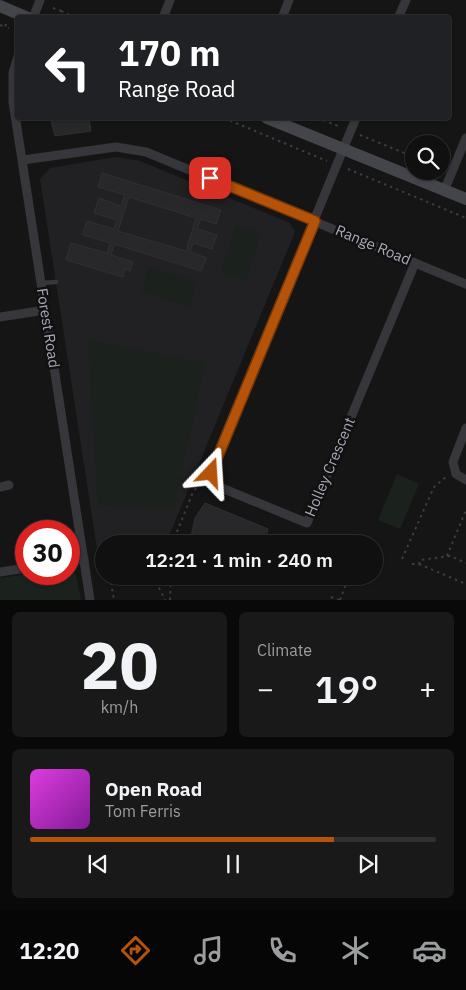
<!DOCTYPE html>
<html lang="en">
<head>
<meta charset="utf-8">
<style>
  body { margin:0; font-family:"IBM Plex Sans",sans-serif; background:#191919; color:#f1f3f6; height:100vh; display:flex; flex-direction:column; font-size:19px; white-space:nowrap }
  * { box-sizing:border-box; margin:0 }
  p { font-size:16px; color:#9c9d9f }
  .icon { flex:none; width:28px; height:28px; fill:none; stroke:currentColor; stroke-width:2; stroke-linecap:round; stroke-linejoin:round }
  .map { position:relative; height:600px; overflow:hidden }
  .side { display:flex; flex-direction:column; gap:12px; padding:12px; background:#090909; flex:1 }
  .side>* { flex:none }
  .top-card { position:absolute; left:15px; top:15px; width:436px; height:105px; border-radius:5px; box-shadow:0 1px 4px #0004,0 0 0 1px #303030; background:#202124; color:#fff; overflow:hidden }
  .controls { position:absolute; left:405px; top:135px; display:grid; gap:10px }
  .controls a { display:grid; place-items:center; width:45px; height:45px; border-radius:50%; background:#101010; box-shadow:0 1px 4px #0004,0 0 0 1px #303030; font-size:25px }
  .speed { position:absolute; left:15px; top:520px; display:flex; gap:10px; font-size:25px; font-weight:700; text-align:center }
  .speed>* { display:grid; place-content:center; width:65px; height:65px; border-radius:50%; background:#101010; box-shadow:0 1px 4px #0004,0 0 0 1px #303030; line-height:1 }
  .speed .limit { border:8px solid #d22; background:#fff; color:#111 }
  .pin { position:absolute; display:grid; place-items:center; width:42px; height:42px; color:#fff; margin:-21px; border-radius:10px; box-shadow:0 2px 8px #0006 }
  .me { position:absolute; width:55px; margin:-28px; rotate:20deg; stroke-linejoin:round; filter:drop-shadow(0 0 4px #0008) }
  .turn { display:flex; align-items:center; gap:18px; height:105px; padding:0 20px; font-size:22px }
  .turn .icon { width:65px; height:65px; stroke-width:2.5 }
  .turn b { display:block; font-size:35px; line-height:42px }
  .big { font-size:38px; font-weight:600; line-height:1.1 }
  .side .tile { flex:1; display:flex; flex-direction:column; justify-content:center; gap:8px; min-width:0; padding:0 18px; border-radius:8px; background:#191919 }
  .side .dial { align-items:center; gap:0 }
  .dial b { font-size:65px; line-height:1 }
  .song { display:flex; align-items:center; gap:15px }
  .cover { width:60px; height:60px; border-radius:8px; background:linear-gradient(135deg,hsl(300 70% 55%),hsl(290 70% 35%)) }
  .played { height:5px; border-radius:2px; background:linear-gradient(90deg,#b45309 75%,#303030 75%) }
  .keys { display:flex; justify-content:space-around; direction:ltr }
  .heat { display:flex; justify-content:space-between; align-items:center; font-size:28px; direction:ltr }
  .side .tiles { flex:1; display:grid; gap:12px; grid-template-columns:1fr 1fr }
  .tile:last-child { grid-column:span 2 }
  .trip { position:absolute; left:95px; top:535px; width:288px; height:50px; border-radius:25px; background:#101010; box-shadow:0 1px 4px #0004,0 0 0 1px #303030; font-weight:600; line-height:50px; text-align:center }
  .menu { display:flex; height:80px; justify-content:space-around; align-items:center; background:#060606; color:#9c9d9f }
  .menu .icon { width:35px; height:35px }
  .menu .selected { color:#b45309 }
  .menu b { font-size:22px; color:#f1f3f6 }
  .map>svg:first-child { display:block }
  .built { fill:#212123 }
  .green { fill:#1b211d }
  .building { fill:#28282a; stroke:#302f32; fill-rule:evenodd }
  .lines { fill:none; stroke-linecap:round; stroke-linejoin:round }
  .path { stroke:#3c3d42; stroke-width:2; stroke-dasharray:2.5 4; stroke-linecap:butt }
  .lane { stroke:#36363b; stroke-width:4.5 }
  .street { stroke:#36363b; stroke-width:9 }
  .secondary { stroke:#44444b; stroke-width:12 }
  .route-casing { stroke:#753606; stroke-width:12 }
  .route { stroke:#b45309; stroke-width:9 }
  .labels { text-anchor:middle; stroke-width:5; stroke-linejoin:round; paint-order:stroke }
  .street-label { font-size:15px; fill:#a7a9b6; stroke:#101011 }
</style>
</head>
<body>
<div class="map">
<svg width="466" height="600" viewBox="0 0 466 600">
  <rect width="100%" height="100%" fill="#151516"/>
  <path class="built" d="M 115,157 L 140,161 L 290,223 L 295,232 L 167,541 L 141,544 L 104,544 L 104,548 L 97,549 L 40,179 L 50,168 Z"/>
  <g class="green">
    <path d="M 236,225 L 261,232 L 246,280 L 221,273 Z"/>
    <path d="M 149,267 L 197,282 L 190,307 L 141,292 Z"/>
    <path d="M 88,340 L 205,363 L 174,510 L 98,505 Z"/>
    <path d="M 397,474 L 419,484 L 400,529 L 378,520 Z"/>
    <path d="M 69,568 L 76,575 L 81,600 L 0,600 L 0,578 L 27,574 L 69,574 Z"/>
  </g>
  <g class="building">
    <path d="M 52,118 L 89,118 L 91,131 L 55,136 L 51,121 L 53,121 Z"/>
    <path d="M 102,173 L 221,210 L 216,224 L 201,219 L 197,229 L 217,235 L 212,249 L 193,243 L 190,252 L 207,258 L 201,271 L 114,244 L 111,255 L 133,262 L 130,271 L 125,269 L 123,277 L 66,260 L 71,243 L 107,253 L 110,243 L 83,235 L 83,232 L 87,221 L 114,229 L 117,220 L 94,213 L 99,198 L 121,206 L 125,195 L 98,187 ZM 129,197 L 196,218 L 186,251 L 118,231 Z"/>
    <path d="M 205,503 L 268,529 L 264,544 L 209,544 L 191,537 L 195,518 Z"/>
  </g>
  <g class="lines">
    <g class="path">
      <path d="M 53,8 L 61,11 L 59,16"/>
      <path d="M 61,11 L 76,18"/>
      <path d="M 6,24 L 5,27 L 9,28"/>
      <path d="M 0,25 L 5,27"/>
      <path d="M 224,118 L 327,161"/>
      <path d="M 317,118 L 341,127"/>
      <path d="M 360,135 L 414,157"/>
      <path d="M 348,169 L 466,218"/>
      <path d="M 167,544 L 178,542 L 180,544"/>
      <path d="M 172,544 L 193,492 L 202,481"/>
      <path d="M 362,544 L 363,543"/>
      <path d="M 447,556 L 466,510"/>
      <path d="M 402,559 L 434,487 L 446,477"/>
      <path d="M 95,561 L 104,567"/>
      <path d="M 412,564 L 419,564 L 420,560 L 450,556 L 466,563"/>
      <path d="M 419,564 L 466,584"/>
      <path d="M 110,576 L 114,600"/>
      <path d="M 153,576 L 165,600"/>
      <path d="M 331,597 L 339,600"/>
      <path d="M 170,600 L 171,576"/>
      <path d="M 340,600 L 349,576"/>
    </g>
    <path class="lane" d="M 41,283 L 56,282"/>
    <g class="street">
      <path d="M 33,18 L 40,0"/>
      <path d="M 163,18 L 170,0"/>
      <path d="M 282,18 L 289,0"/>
      <path d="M 398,18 L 406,0"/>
      <path d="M 18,56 L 13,73 L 13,102 L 90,600"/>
      <path d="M 356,118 L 212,469 L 212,478 L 217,486 L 307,523 L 415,263"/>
      <path d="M 23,160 L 116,147 L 146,152 L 466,284"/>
      <path d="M 444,191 L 466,138"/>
      <path d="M 0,317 L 45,310"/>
      <path d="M 466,428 L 453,462 L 456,474 L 466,480"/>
      <path d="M 0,487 L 9,485"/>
      <path d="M 69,561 L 84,559"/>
      <path d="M 0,572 L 26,568"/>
    </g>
    <g class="secondary">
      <path d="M 0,6 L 28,18"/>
      <path d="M 267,118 L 466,199"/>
    </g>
  </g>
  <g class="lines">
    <defs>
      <path id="route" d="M 210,178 L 315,221 L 211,473"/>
    </defs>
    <use href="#route" class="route-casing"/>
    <use href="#route" class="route"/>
  </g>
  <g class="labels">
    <g class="street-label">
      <text transform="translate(373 245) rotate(23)" y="5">Range Road</text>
      <text transform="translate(48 328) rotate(81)" y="5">Forest Road</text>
      <text transform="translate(330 467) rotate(-67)" y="5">Holley Crescent</text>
    </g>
  </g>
</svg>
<div class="controls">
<a><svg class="icon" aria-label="search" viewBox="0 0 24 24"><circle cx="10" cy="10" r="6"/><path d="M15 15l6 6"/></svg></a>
</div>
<div class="speed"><div class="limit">30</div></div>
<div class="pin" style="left:210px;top:178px;background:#d93025"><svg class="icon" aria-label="arrive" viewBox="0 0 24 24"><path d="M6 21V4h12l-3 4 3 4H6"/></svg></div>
<svg class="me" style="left:211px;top:473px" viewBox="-20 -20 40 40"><path d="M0-17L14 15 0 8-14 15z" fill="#b45309" stroke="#fff" stroke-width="4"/></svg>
<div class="trip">12:21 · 1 min · 240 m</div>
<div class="top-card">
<div class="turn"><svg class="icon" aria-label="left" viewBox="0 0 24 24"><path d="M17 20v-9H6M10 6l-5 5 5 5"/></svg><div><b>170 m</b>Range Road</div></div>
</div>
</div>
<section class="side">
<div class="tiles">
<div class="tile dial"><b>20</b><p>km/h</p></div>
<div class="tile"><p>Climate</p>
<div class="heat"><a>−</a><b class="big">19°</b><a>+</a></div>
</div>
<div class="tile">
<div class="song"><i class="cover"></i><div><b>Open Road</b><p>Tom Ferris</p></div></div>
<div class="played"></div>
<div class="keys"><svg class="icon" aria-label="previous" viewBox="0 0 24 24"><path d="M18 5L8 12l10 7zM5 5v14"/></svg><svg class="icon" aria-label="pause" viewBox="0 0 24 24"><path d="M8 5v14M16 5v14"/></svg><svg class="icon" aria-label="next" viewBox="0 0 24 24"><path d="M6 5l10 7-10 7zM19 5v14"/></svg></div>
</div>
</div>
</section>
<nav class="menu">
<b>12:20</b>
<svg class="icon selected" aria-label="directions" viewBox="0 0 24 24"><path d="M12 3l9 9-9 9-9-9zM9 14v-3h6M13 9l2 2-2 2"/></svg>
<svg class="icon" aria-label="music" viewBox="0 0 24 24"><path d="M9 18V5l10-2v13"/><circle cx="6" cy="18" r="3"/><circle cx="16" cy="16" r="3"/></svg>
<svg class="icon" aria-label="phone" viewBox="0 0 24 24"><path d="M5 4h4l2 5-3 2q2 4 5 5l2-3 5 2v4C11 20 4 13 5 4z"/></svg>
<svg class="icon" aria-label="climate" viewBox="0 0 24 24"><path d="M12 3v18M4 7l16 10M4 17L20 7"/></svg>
<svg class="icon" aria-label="car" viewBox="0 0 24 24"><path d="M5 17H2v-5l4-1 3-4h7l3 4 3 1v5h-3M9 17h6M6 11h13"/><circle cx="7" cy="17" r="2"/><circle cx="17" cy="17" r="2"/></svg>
</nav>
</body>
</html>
